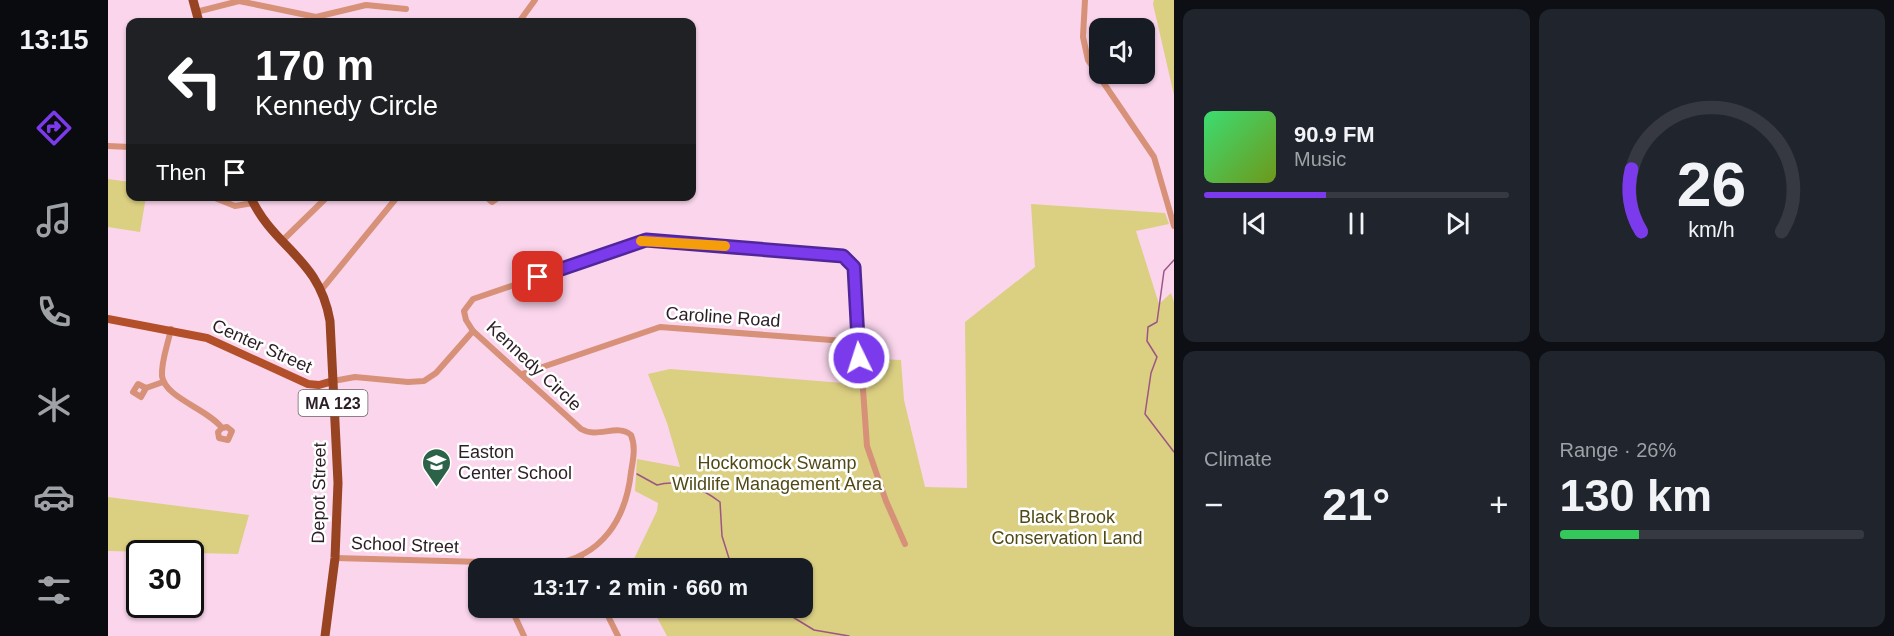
<!DOCTYPE html>
<html lang="en">
<head>
<meta charset="utf-8">
<style>
  body { margin:0; font-family:Arial,sans-serif; background:#20242c; color:#f1f3f6; height:100vh; display:flex; flex-direction:column; font-size:22px; white-space:nowrap }
  * { box-sizing:border-box; margin:0 }
  p { font-size:20px; color:#9ea1a6 }
  .icon { flex:none; width:33px; height:33px; fill:none; stroke:currentColor; stroke-width:2; stroke-linecap:round; stroke-linejoin:round }
  .map { position:relative; flex:1; overflow:hidden }
  .side { display:flex; flex-direction:column; gap:9px; padding:9px; background:#0d0f14; width:720px }
  .side>* { flex:none }
  .top-card { position:absolute; left:18px; top:18px; width:570px; height:183px; border-radius:12px; box-shadow:0 2px 4px #0004; background:#202124; color:#fff; overflow:hidden }
  .controls { position:absolute; left:981px; top:18px; display:grid; gap:12px }
  .controls a { display:grid; place-items:center; width:66px; height:66px; border-radius:12px; background:#171b24; box-shadow:0 2px 4px #0004; font-size:30px }
  .speed { position:absolute; left:18px; top:540px; display:flex; gap:12px; font-size:30px; font-weight:700; text-align:center }
  .speed>* { display:grid; place-content:center; width:78px; height:78px; border-radius:50%; background:#171b24; box-shadow:0 2px 4px #0004; line-height:1 }
  .speed .limit { border:3px solid #111; border-radius:9px; background:#fff; color:#111 }
  .pin { position:absolute; display:grid; place-items:center; width:51px; height:51px; color:#fff; margin:-26px; border-radius:12px; box-shadow:0 3px 9px #0006 }
  .me { position:absolute; width:66px; margin:-33px; rotate:356deg; stroke-linejoin:round; filter:drop-shadow(0 0 4px #0008) }
  .turn { display:flex; align-items:center; gap:21px; height:126px; padding:0 30px; font-size:27px }
  .turn .icon { width:78px; height:78px; stroke-width:2.5 }
  .turn b { display:block; font-size:42px; line-height:51px }
  .then { display:flex; align-items:center; height:57px; padding:0 30px; background:#0003; gap:12px; font-size:22px }
  .big { font-size:45px; font-weight:700; line-height:1.1 }
  .side .card { flex:1; display:flex; flex-direction:column; justify-content:center; gap:9px; min-width:0; padding:0 21px; border-radius:12px; background:#20242c }
  .side .dial { align-items:center; gap:0 }
  .dial svg { height:156px; overflow:visible; fill:none; stroke:#363941; stroke-width:7; stroke-linecap:round; text-anchor:middle }
  .dial text { fill:#f1f3f6; stroke:none }
  .song { display:flex; align-items:center; gap:18px }
  .cover { width:72px; height:72px; border-radius:9px; background:linear-gradient(135deg,hsl(140 70% 55%),hsl(80 70% 35%)) }
  .played { height:6px; border-radius:3px; background:linear-gradient(90deg,#7c3aed 40%,#363941 40%) }
  .keys { display:flex; justify-content:space-around; direction:ltr }
  .heat { display:flex; justify-content:space-between; align-items:center; font-size:33px; direction:ltr }
  .charge { height:9px; border-radius:4px; background:linear-gradient(90deg,#34c759 26%,#363941 0) }
  .side .tiles { flex:1; display:grid; gap:9px; grid-template-columns:repeat(2,1fr) }
  .trip { position:absolute; left:360px; top:558px; width:345px; height:60px; border-radius:12px; background:#171b24; box-shadow:0 2px 4px #0004; font-weight:700; line-height:60px; text-align:center }
  main { display:flex; flex:1; min-height:0 }
  .tabs { display:flex; flex-direction:column; width:108px; justify-content:space-around; align-items:center; background:#090b0e; color:#9ea1a6 }
  .tabs .icon { width:42px; height:42px }
  .tabs .active { color:#7c3aed }
  .tabs b { font-size:27px; color:#f1f3f6 }
  .map>svg:first-child { display:block }
  .green { fill:#dbcf82 }
  .lines { fill:none; stroke-linecap:round; stroke-linejoin:round }
  .stream { stroke:#9c5585; stroke-width:1.5 }
  .minor { stroke:#d79178; stroke-width:6 }
  .major { stroke:#b3502a; stroke-width:8 }
  .highway { stroke:#984322; stroke-width:9 }
  .route-casing { stroke:#51269a; stroke-width:15 }
  .route { stroke:#7c3aed; stroke-width:10 }
  .slow { stroke:#f59e0b; stroke-width:10 }
  .labels { text-anchor:middle; stroke-width:5; stroke-linejoin:round; paint-order:stroke }
  .shield { fill:#fff; stroke:#6b6267; stroke-width:1.5 }
  .shield-label { font-size:16px; font-weight:bold; fill:#2b1e26 }
  .street-label { font-size:18px; fill:#2b1e26; stroke:#fff }
  .poi-label { font-size:18px; fill:#2b1e26; stroke:#fff; text-anchor:start }
  .park-label { font-size:18px; fill:#504916; stroke:#fff }
</style>
</head>
<body>
<main>
<nav class="tabs">
<b>13:15</b>
<svg class="icon active" aria-label="directions" viewBox="0 0 24 24"><path d="M12 3l9 9-9 9-9-9zM9 14v-3h6M13 9l2 2-2 2"/></svg>
<svg class="icon" aria-label="music" viewBox="0 0 24 24"><path d="M9 18V5l10-2v13"/><circle cx="6" cy="18" r="3"/><circle cx="16" cy="16" r="3"/></svg>
<svg class="icon" aria-label="phone" viewBox="0 0 24 24"><path d="M5 4h4l2 5-3 2q2 4 5 5l2-3 5 2v4C11 20 4 13 5 4z"/></svg>
<svg class="icon" aria-label="climate" viewBox="0 0 24 24"><path d="M12 3v18M4 7l16 10M4 17L20 7"/></svg>
<svg class="icon" aria-label="car" viewBox="0 0 24 24"><path d="M5 17H2v-5l4-1 3-4h7l3 4 3 1v5h-3M9 17h6M6 11h13"/><circle cx="7" cy="17" r="2"/><circle cx="17" cy="17" r="2"/></svg>
<svg class="icon" aria-label="filters" viewBox="0 0 24 24"><path d="M4 7h16M4 17h16"/><circle cx="9" cy="7" r="2"/><circle cx="15" cy="17" r="2"/></svg>
</nav>
<div class="map">
<svg width="1066" height="636" viewBox="0 0 1066 636">
  <rect width="100%" height="100%" fill="#fad5ec"/>
  <g class="green">
    <path d="M 1046,0 L 1066,0 L 1066,95 L 1045,4 Z"/>
    <path d="M 0,179 L 22,182 L 22,196 L 38,197 L 32,232 L 0,227 Z"/>
    <path d="M 923,204 L 1057,213 L 1061,224 L 1028,231 L 1051,304 L 1063,293 L 1066,302 L 1066,636 L 559,636 L 544,608 L 694,608 L 694,568 L 525,568 L 523,565 L 549,511 L 550,503 L 527,491 L 529,459 L 572,467 L 559,423 L 540,374 L 562,369 L 748,384 L 747,358 L 793,360 L 796,400 L 817,487 L 859,488 L 857,322 L 927,267 Z"/>
    <path d="M 0,497 L 141,515 L 130,554 L 0,551 Z"/>
  </g>
  <g class="lines">
    <g class="stream">
      <path d="M 1066,260 L 1056,271 L 1049,322 L 1040,327 L 1039,341 L 1049,357 L 1043,373 L 1037,414 L 1066,452"/>
      <path d="M 529,474 L 549,485 C 571,479 594,488 612,502 L 614,536 L 624,568"/>
      <path d="M 670,608 L 706,630 L 741,636"/>
    </g>
    <g class="minor">
      <path d="M 977,0 L 975,37 L 980,60 L 1046,157 L 1066,226"/>
      <path d="M 88,12 L 131,1 L 208,17 L 258,5 L 298,9"/>
      <path d="M 411,22 L 427,0"/>
      <path d="M 0,146 L 22,147"/>
      <path d="M 102,196 L 127,206 L 145,203"/>
      <path d="M 377,196 L 384,202 L 393,196"/>
      <path d="M 174,241 L 217,199"/>
      <path d="M 214,289 L 290,196"/>
      <path d="M 63,329 C 60,344 53,361 54,376 C 57,398 100,409 114,428 L 110,432 L 111,438 L 120,440 L 124,431 L 119,427 L 114,428"/>
      <path d="M 414,374 L 552,327 L 750,342"/>
      <path d="M 225,381 L 247,377 L 300,382 L 316,381 L 328,373 L 365,331"/>
      <path d="M 38,388 L 33,397 L 25,392 L 30,384 L 38,388 L 55,382"/>
      <path d="M 472,556 L 478,568"/>
      <path d="M 227,558 L 444,564 C 494,557 518,519 523,472 C 525,460 528,447 523,435 C 509,423 490,439 473,429 L 365,331 L 358,320 L 356,311 L 365,299 L 538,240 L 726,254 L 743,261 L 747,275 L 759,446 L 778,501 L 797,544"/>
      <path d="M 403,608 L 416,636"/>
      <path d="M 496,608 L 510,636"/>
    </g>
    <path class="major" d="M 0,319 L 99,338 L 200,384 L 211,385 L 225,381"/>
    <g class="highway">
      <path d="M 85,0 L 91,22"/>
      <path d="M 142,196 C 166,249 211,257 222,321 L 230,483 L 227,558 L 217,636"/>
    </g>
  </g>
  <g class="lines">
    <defs>
      <path id="route" d="M 430,277 L 538,240 L 735,256 L 746,267 L 751,358"/>
    </defs>
    <use href="#route" class="route-casing"/>
    <use href="#route" class="route"/>
    <path class="slow" d="M 533,241 L 617,246"/>
  </g>
  <defs>
    <symbol id="school-pin" viewBox="-11 -11 22 30"><path d="M0 17L-7.5 6A9.5 9.5 0 1 1 7.5 6Z" fill="#2c6248" stroke="#fff"/><path d="M0-5L7-2L0 1L-7-2ZM-4 1L0 2.5L4 1V4Q0 6-4 4Z" fill="#fff"/></symbol>
  </defs>
  <g fill-rule="evenodd">
    <use href="#school-pin" x="312" y="446" width="33" height="45"/>
  </g>
  <g class="labels">
    <rect class="shield" x="190.5" y="390" width="69" height="26" rx="4.5"/>
    <g class="shield-label">
      <text x="225" y="409">MA 123</text>
    </g>
    <g class="street-label">
      <text transform="translate(615 317) rotate(4)" y="6">Caroline Road</text>
      <text transform="translate(154 346) rotate(24)" y="6">Center Street</text>
      <text transform="translate(426 366) rotate(43)" y="6">Kennedy Circle</text>
      <text transform="translate(211 493) rotate(-89)" y="6">Depot Street</text>
      <text transform="translate(297 545) rotate(2)" y="6">School Street</text>
    </g>
    <g class="poi-label">
      <text x="350" y="458">Easton<tspan x="350" dy="21">Center School</tspan></text>
    </g>
    <g class="park-label">
      <text x="669" y="469">Hockomock Swamp<tspan x="669" dy="21">Wildlife Management Area</tspan></text>
      <text x="959" y="523">Black Brook<tspan x="959" dy="21">Conservation Land</tspan></text>
    </g>
  </g>
</svg>
<div class="controls">
<a><svg class="icon" aria-label="sound" viewBox="0 0 24 24"><path d="M4 9h4l5-4v14l-5-4H4zM17 9q2 3 0 6"/></svg></a>
</div>
<div class="speed"><div class="limit">30</div></div>
<div class="pin" style="left:430px;top:277px;background:#d93025"><svg class="icon" aria-label="arrive" viewBox="0 0 24 24"><path d="M6 21V4h12l-3 4 3 4H6"/></svg></div>
<svg class="me" style="left:751px;top:358px" viewBox="-20 -20 40 40"><circle r="17" fill="#7c3aed" stroke="#fff" stroke-width="3"/><path d="M0-11L8 9 0 5-8 9z" fill="#fff"/></svg>
<div class="trip">13:17 · 2 min · 660 m</div>
<div class="top-card">
<div class="turn"><svg class="icon" aria-label="left" viewBox="0 0 24 24"><path d="M17 20v-9H6M10 6l-5 5 5 5"/></svg><div><b>170 m</b>Kennedy Circle</div></div>
<div class="then">Then<svg class="icon" aria-label="arrive" viewBox="0 0 24 24"><path d="M6 21V4h12l-3 4 3 4H6"/></svg></div>
</div>
</div>
<section class="side">
<div class="tiles">
<div class="card">
<div class="song"><i class="cover"></i><div><b>90.9 FM</b><p>Music</p></div></div>
<div class="played"></div>
<div class="keys"><svg class="icon" aria-label="previous" viewBox="0 0 24 24"><path d="M18 5L8 12l10 7zM5 5v14"/></svg><svg class="icon" aria-label="pause" viewBox="0 0 24 24"><path d="M8 5v14M16 5v14"/></svg><svg class="icon" aria-label="next" viewBox="0 0 24 24"><path d="M6 5l10 7-10 7zM19 5v14"/></svg></div>
</div>
<div class="card dial"><svg viewBox="0 0 100 80">
<path d="M14 69A42 42 0 1 1 86 69"/>
<path d="M14 69A42 42 0 0 1 9 37" stroke="#7c3aed"/>
<text x="50" y="56" font-size="32" font-weight="700">26</text>
<text x="50" y="72" font-size="11">km/h</text>
</svg></div>
<div class="card"><p>Climate</p>
<div class="heat"><a>−</a><b class="big">21°</b><a>+</a></div>
</div>
<div class="card"><p>Range · 26%</p><b class="big">130 km</b><div class="charge"></div></div>
</div>
</section>
</main>
</body>
</html>
